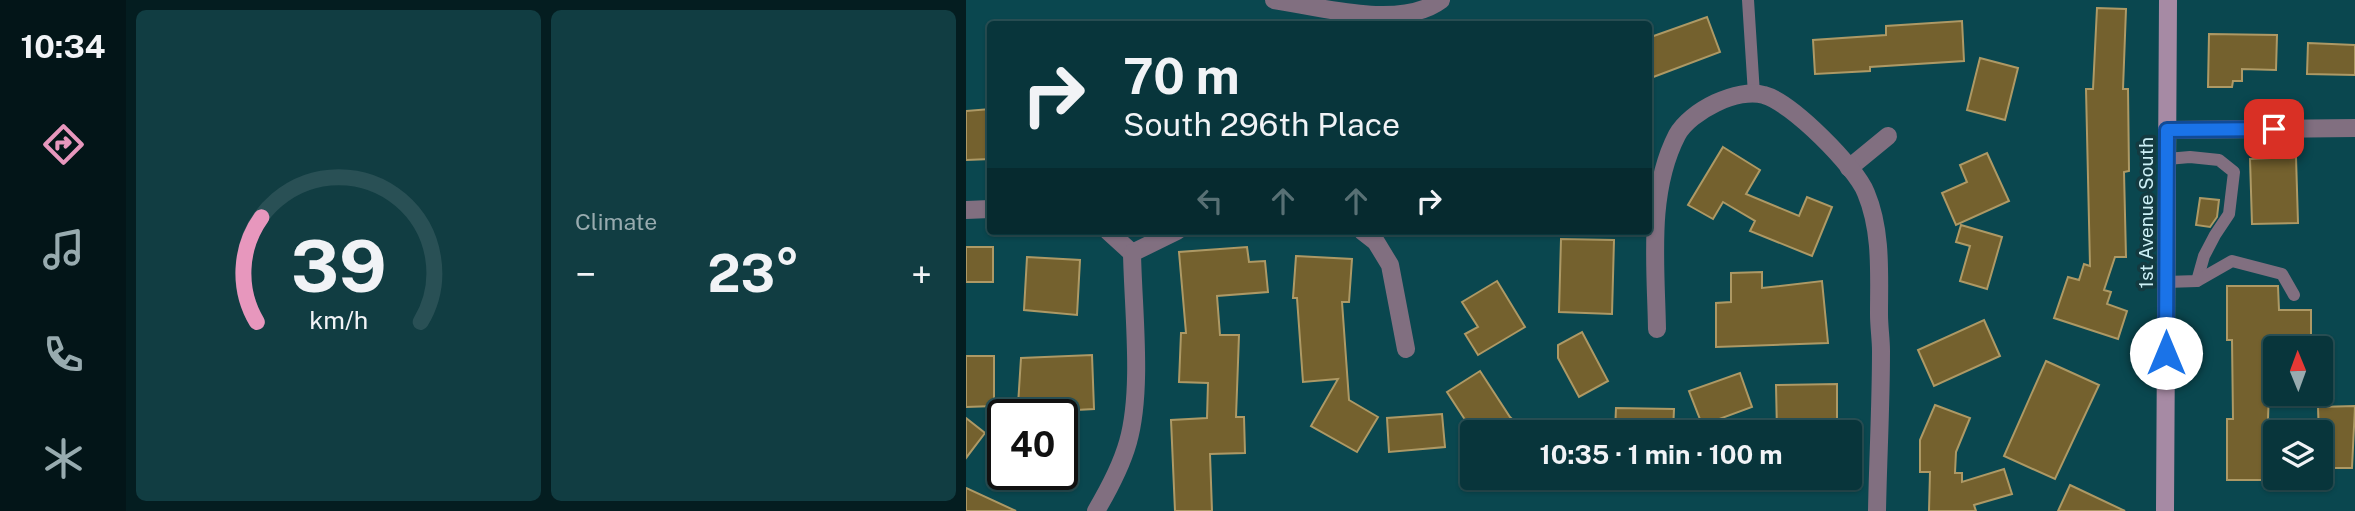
<!DOCTYPE html>
<html lang="en">
<head>
<meta charset="utf-8">
<style>
  body { margin:0; font-family:"Public Sans",sans-serif; background:#113d42; color:#f1f3f6; height:100vh; display:flex; flex-direction:column; font-size:26px; white-space:nowrap }
  * { box-sizing:border-box; margin:0 }
  p { font-size:23px; color:#98abaf }
  .icon { flex:none; width:38px; height:38px; fill:none; stroke:currentColor; stroke-width:2; stroke-linecap:round; stroke-linejoin:round }
  .map { position:relative; flex:1; overflow:hidden }
  .side { display:flex; flex-direction:column; gap:10px; padding:10px; background:#041d20; width:840px }
  .side>* { flex:none }
  .guide { position:absolute; left:21px; top:21px; width:665px; height:214px; border-radius:7px; box-shadow:0 2px 5px #0004,0 0 0 2px #295055; background:#08353b; color:#f1f3f6; overflow:hidden }
  .needle { width:46px; rotate:359deg }
  .controls { position:absolute; left:1297px; top:336px; display:grid; gap:14px }
  .controls a { display:grid; place-items:center; width:70px; height:70px; border-radius:7px; background:#08353b; box-shadow:0 2px 5px #0004,0 0 0 2px #295055; font-size:35px }
  .speed { position:absolute; left:21px; top:399px; display:flex; gap:14px; font-size:35px; font-weight:700; text-align:center }
  .speed>* { display:grid; place-content:center; width:91px; height:91px; border-radius:50%; background:#08353b; box-shadow:0 2px 5px #0004,0 0 0 2px #295055; line-height:1 }
  .speed .limit { border:4px solid #111; border-radius:10px; background:#fff; color:#111 }
  .pin { position:absolute; display:grid; place-items:center; width:60px; height:60px; color:#fff; margin:-30px; border-radius:14px; box-shadow:0 4px 10px #0006 }
  .me { position:absolute; width:77px; margin:-38px; rotate:0deg; stroke-linejoin:round; filter:drop-shadow(0 0 5px #0008) }
  .turn { display:flex; align-items:center; gap:24px; height:147px; padding:0 21px; font-size:32px }
  .turn .icon { width:91px; height:91px; stroke-width:2.5 }
  .turn b { display:block; font-size:49px; line-height:60px }
  .lanes { display:flex; align-items:center; height:66px; padding:0 21px; background:#0003; justify-content:center; gap:35px; direction:ltr }
  .lanes .off { opacity:.35 }
  .big { font-size:52px; font-weight:700; line-height:1.1 }
  .side .tile { flex:1; display:flex; flex-direction:column; justify-content:center; gap:10px; min-width:0; padding:0 24px; border-radius:10px; background:#113d42 }
  .side .dial { align-items:center; gap:0 }
  .dial svg { height:182px; overflow:visible; fill:none; stroke:#295055; stroke-width:7; stroke-linecap:round; text-anchor:middle }
  .dial text { fill:#f1f3f6; stroke:none }
  .heat { display:flex; justify-content:space-between; align-items:center; font-size:38px; direction:ltr }
  .side .tiles { flex:1; display:grid; gap:10px; grid-template-columns:repeat(2,1fr) }
  .trip { position:absolute; left:494px; top:420px; width:402px; height:70px; border-radius:7px; background:#08353b; box-shadow:0 2px 5px #0004,0 0 0 2px #295055; font-weight:700; line-height:70px; text-align:center }
  main { display:flex; flex:1; min-height:0 }
  .dock { display:flex; flex-direction:column; width:126px; justify-content:space-around; align-items:center; background:#031518; color:#98abaf }
  .dock .icon { width:49px; height:49px }
  .dock .on { color:#e797bd }
  .dock b { font-size:32px; color:#f1f3f6 }
  .map>svg:first-child { display:block }
  .building { fill:#74612e; stroke:#ad9965; stroke-width:2 }
  .lines { fill:none; stroke-linecap:round; stroke-linejoin:round }
  .lane { stroke:#816f80; stroke-width:12 }
  .street { stroke:#816f80; stroke-width:18 }
  .secondary { stroke:#a68aa4; stroke-width:18 }
  .route-casing { stroke:#114b97; stroke-width:18 }
  .route { stroke:#1a73e8; stroke-width:12 }
  .labels { text-anchor:middle; stroke-width:7; stroke-linejoin:round; paint-order:stroke }
  .street-label { font-size:19px; fill:#cdf0f6; stroke:#143a40 }
</style>
</head>
<body>
<main>
<nav class="dock">
<b>10:34</b>
<svg class="icon on" aria-label="directions" viewBox="0 0 24 24"><path d="M12 3l9 9-9 9-9-9zM9 14v-3h6M13 9l2 2-2 2"/></svg>
<svg class="icon" aria-label="music" viewBox="0 0 24 24"><path d="M9 18V5l10-2v13"/><circle cx="6" cy="18" r="3"/><circle cx="16" cy="16" r="3"/></svg>
<svg class="icon" aria-label="phone" viewBox="0 0 24 24"><path d="M5 4h4l2 5-3 2q2 4 5 5l2-3 5 2v4C11 20 4 13 5 4z"/></svg>
<svg class="icon" aria-label="climate" viewBox="0 0 24 24"><path d="M12 3v18M4 7l16 10M4 17L20 7"/></svg>
</nav>
<section class="side">
<div class="tiles">
<div class="tile dial"><svg viewBox="0 0 100 80">
<path d="M14 69A42 42 0 1 1 86 69"/>
<path d="M14 69A42 42 0 0 1 16 23" stroke="#e797bd"/>
<text x="50" y="56" font-size="32" font-weight="700">39</text>
<text x="50" y="72" font-size="11">km/h</text>
</svg></div>
<div class="tile"><p>Climate</p>
<div class="heat"><a>−</a><b class="big">23°</b><a>+</a></div>
</div>
</div>
</section>
<div class="map">
<svg width="1389" height="511" viewBox="0 0 1389 511">
  <rect width="100%" height="100%" fill="#0a474f"/>
  <g class="building">
    <path d="M 1131,8 L 1160,9 L 1157,89 L 1162,89 L 1163,171 L 1158,172 L 1160,257 L 1149,257 L 1138,290 L 1145,292 L 1141,304 L 1161,311 L 1152,339 L 1088,318 L 1102,277 L 1113,280 L 1118,264 L 1124,266 L 1120,89 L 1127,89 Z"/>
    <path d="M 741,17 L 754,52 L 682,79 L 682,38 Z"/>
    <path d="M 996,21 L 998,61 L 904,67 L 904,71 L 849,74 L 847,40 L 920,35 L 920,26 Z"/>
    <path d="M 1243,34 L 1311,35 L 1310,70 L 1276,69 L 1276,81 L 1267,81 L 1266,87 L 1242,87 Z"/>
    <path d="M 1342,43 L 1389,45 L 1389,75 L 1341,74 Z"/>
    <path d="M 1014,58 L 1052,68 L 1039,120 L 1001,110 Z"/>
    <path d="M 24,109 L 24,159 L 0,160 L 0,111 Z"/>
    <path d="M 757,147 L 794,170 L 780,194 L 833,216 L 841,197 L 866,207 L 846,256 L 784,231 L 789,221 L 757,202 L 747,219 L 722,205 Z"/>
    <path d="M 1021,153 L 1043,201 L 990,225 L 976,193 L 1001,182 L 994,165 Z"/>
    <path d="M 1330,157 L 1332,223 L 1286,224 L 1284,159 Z"/>
    <path d="M 1234,198 L 1253,200 L 1251,217 L 1244,227 L 1230,225 Z"/>
    <path d="M 995,225 L 1036,237 L 1021,289 L 994,281 L 1004,246 L 990,242 Z"/>
    <path d="M 595,239 L 648,240 L 646,314 L 593,312 Z"/>
    <rect x="0" y="247" width="27" height="35"/>
    <path d="M 281,247 L 283,262 L 299,261 L 302,292 L 251,296 L 254,335 L 273,335 L 270,417 L 278,417 L 279,453 L 244,454 L 246,511 L 209,511 L 205,420 L 241,418 L 242,383 L 213,382 L 215,333 L 220,333 L 213,252 Z"/>
    <path d="M 330,256 L 386,259 L 383,302 L 376,302 L 383,400 L 412,417 L 391,452 L 345,426 L 372,379 L 337,382 L 331,298 L 327,298 Z"/>
    <path d="M 61,257 L 114,260 L 111,315 L 58,310 Z"/>
    <path d="M 796,272 L 796,288 L 856,281 L 862,343 L 750,347 L 750,303 L 765,302 L 765,273 Z"/>
    <path d="M 531,281 L 559,327 L 512,355 L 499,334 L 512,327 L 496,302 Z"/>
    <path d="M 1261,286 L 1312,286 L 1313,310 L 1345,310 L 1345,341 L 1309,340 L 1309,388 L 1303,391 L 1302,419 L 1309,419 L 1309,463 L 1304,463 L 1303,480 L 1261,480 L 1261,419 L 1267,419 L 1266,340 L 1261,340 Z"/>
    <path d="M 1018,320 L 1034,356 L 968,386 L 952,350 Z"/>
    <path d="M 616,332 L 642,381 L 613,397 L 592,358 L 592,345 Z"/>
    <path d="M 126,355 L 128,409 L 92,411 L 91,404 L 52,405 L 55,358 Z"/>
    <path d="M 0,356 L 28,356 L 28,406 L 0,407 Z"/>
    <path d="M 1080,361 L 1133,385 L 1089,479 L 1038,456 Z"/>
    <path d="M 514,371 L 544,417 L 560,432 L 507,432 L 481,392 Z"/>
    <path d="M 774,373 L 786,407 L 753,419 L 758,432 L 739,432 L 723,391 Z"/>
    <path d="M 871,384 L 871,432 L 811,432 L 810,385 Z"/>
    <path d="M 969,405 L 1004,418 L 990,452 L 989,473 L 996,473 L 996,482 L 1038,469 L 1046,494 L 1008,505 L 1010,511 L 963,511 L 964,472 L 954,472 L 954,440 Z"/>
    <path d="M 1389,406 L 1386,468 L 1354,468 L 1352,407 Z"/>
    <path d="M 650,408 L 708,409 L 707,432 L 649,432 Z"/>
    <path d="M 476,414 L 479,447 L 423,452 L 421,418 Z"/>
    <path d="M 0,418 L 19,433 L 0,458 Z"/>
    <path d="M 1104,485 L 1159,511 L 1092,511 Z"/>
    <path d="M 0,488 L 50,511 L 0,511 Z"/>
  </g>
  <g class="lines">
    <g class="lane">
      <path d="M 782,0 L 788,94"/>
      <path d="M 1201,159 L 1224,157 L 1253,160 L 1268,172 L 1263,214 L 1249,235 L 1238,256 L 1231,281"/>
      <path d="M 1200,282 L 1231,281 L 1266,261 L 1316,274 L 1328,295"/>
    </g>
    <g class="street">
      <path d="M 308,0 C 354,7 435,30 475,0"/>
      <path d="M 1201,130 L 1389,128"/>
      <path d="M 883,168 L 922,136"/>
      <path d="M 0,210 L 24,209"/>
      <path d="M 142,231 L 166,253"/>
      <path d="M 396,231 L 410,242 L 424,265 L 440,349"/>
      <path d="M 166,253 L 211,231"/>
      <path d="M 691,329 C 690,266 681,193 711,135 C 724,111 772,87 798,95 C 825,102 890,167 900,193 C 916,231 913,275 913,314 C 913,327 915,339 915,351 C 915,405 912,458 911,511"/>
      <path d="M 130,511 C 143,489 155,467 162,442 C 177,389 167,310 166,253"/>
    </g>
    <path class="secondary" d="M 1199,511 L 1202,0"/>
  </g>
  <g class="lines">
    <defs>
      <path id="route" d="M 1200,353 L 1201,130 L 1308,129"/>
    </defs>
    <use href="#route" class="route-casing"/>
    <use href="#route" class="route"/>
  </g>
  <g class="labels">
    <g class="street-label">
      <text transform="translate(1180 213) rotate(-90)" y="7">1st Avenue South</text>
    </g>
  </g>
</svg>
<div class="controls">
<a><svg class="needle" viewBox="-14 -14 28 28"><path d="M0-13l5 13h-10z" fill="#e53935"/><path d="M0 13l5-13h-10z" fill="#98abaf"/></svg></a>
<a><svg class="icon" aria-label="layers" viewBox="0 0 24 24"><path d="M12 4l9 5-9 5-9-5zM3 14l9 5 9-5"/></svg></a>
</div>
<div class="speed"><div class="limit">40</div></div>
<div class="pin" style="left:1308px;top:129px;background:#d93025"><svg class="icon" aria-label="arrive" viewBox="0 0 24 24"><path d="M6 21V4h12l-3 4 3 4H6"/></svg></div>
<svg class="me" style="left:1200px;top:353px" viewBox="-20 -20 40 40"><circle r="19" fill="#fff"/><path d="M0-13L10 11 0 6-10 11z" fill="#1a73e8"/></svg>
<div class="trip">10:35 · 1 min · 100 m</div>
<div class="guide">
<div class="turn"><svg class="icon" aria-label="right" viewBox="0 0 24 24"><path d="M7 20v-9h11M14 6l5 5-5 5"/></svg><div><b>70 m</b>South 296th Place</div></div>
<div class="lanes"><svg class="icon off" aria-label="left" viewBox="0 0 24 24"><path d="M17 20v-9H6M10 6l-5 5 5 5"/></svg><svg class="icon off" aria-label="ahead" viewBox="0 0 24 24"><path d="M12 20V5M6 11l6-6 6 6"/></svg><svg class="icon off" aria-label="ahead" viewBox="0 0 24 24"><path d="M12 20V5M6 11l6-6 6 6"/></svg><svg class="icon" aria-label="right" viewBox="0 0 24 24"><path d="M7 20v-9h11M14 6l5 5-5 5"/></svg></div>
</div>
</div>
</main>
</body>
</html>
